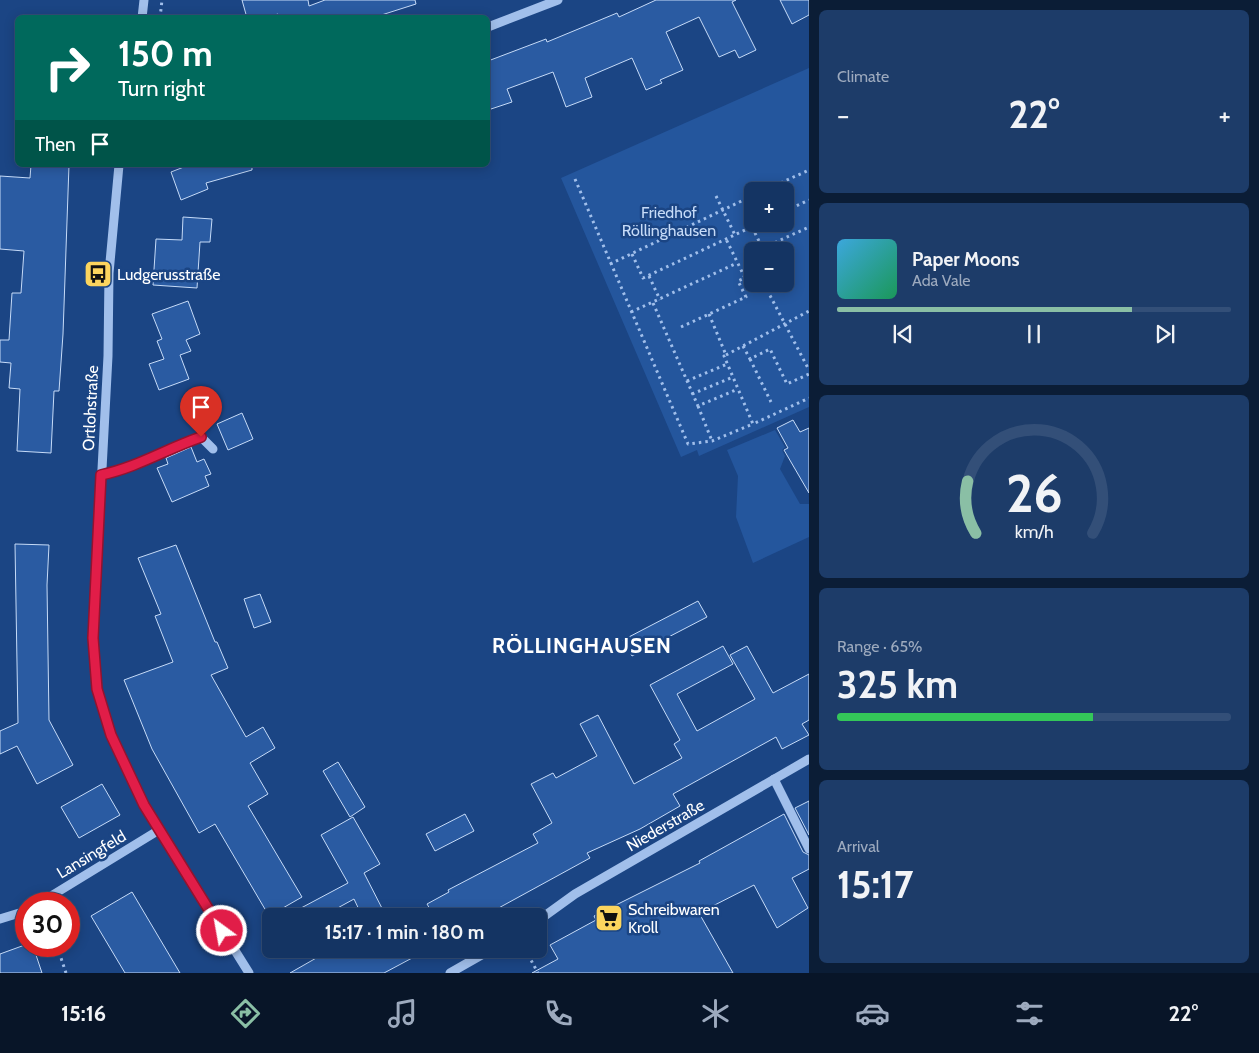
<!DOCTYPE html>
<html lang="en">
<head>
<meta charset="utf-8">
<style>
  body { margin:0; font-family:Cabin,sans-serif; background:#1d3c69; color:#f1f3f6; height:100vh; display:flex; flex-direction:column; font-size:19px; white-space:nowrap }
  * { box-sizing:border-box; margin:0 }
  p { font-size:16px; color:#9daabe }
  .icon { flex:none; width:28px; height:28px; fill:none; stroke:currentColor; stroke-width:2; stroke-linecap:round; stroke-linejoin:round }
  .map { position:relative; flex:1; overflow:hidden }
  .sheet { display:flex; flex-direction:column; gap:10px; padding:10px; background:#0b1d36; width:450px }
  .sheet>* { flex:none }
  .top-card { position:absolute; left:15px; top:15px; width:475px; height:152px; border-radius:8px; box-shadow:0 2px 12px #0003,0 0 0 1px #334f78; background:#00695c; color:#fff; overflow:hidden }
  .tools { position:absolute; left:744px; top:182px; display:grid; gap:10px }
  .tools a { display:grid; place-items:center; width:50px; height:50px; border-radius:8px; background:#143463; box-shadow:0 2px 12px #0003,0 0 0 1px #334f78; font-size:25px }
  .speed { position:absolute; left:15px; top:892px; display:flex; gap:10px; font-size:25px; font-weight:700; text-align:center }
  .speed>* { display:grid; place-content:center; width:65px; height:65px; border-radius:50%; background:#143463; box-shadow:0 2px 12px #0003,0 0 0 1px #334f78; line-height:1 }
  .speed .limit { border:8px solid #d22; background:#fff; color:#111 }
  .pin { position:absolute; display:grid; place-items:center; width:42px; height:42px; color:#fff; margin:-51px -21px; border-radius:50% 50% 50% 0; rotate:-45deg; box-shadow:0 0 5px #0007 }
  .pin .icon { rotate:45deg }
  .me { position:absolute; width:55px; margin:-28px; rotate:328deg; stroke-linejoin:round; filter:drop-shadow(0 0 4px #0008) }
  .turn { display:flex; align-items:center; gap:18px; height:105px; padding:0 20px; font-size:22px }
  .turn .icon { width:65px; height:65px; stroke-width:2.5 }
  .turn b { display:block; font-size:35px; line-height:42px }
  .then { display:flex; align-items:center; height:48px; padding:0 20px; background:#0003; gap:10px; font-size:19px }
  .big { font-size:38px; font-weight:700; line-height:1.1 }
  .sheet .card { flex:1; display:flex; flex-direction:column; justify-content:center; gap:8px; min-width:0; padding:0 18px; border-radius:8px; background:#1d3c69 }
  .sheet .dial { align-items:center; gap:0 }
  .dial svg { height:130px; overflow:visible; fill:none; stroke:#334f78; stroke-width:7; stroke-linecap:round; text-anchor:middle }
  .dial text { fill:#f1f3f6; stroke:none }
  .song { display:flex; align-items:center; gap:15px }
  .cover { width:60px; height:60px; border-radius:8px; background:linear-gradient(135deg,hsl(200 70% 55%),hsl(150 70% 35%)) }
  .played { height:5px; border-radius:2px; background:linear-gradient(90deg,#8abfa5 75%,#334f78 75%) }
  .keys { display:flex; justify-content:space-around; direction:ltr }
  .heat { display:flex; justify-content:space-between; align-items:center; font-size:28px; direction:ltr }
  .charge { height:8px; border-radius:4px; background:linear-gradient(90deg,#34c759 65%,#334f78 0) }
  .trip { position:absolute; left:262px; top:908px; width:285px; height:50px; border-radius:8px; background:#143463; box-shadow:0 2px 12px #0003,0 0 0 1px #334f78; font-weight:700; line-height:50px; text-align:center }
  .dock { display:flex; height:80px; justify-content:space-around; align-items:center; background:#081528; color:#9daabe }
  .dock .icon { width:35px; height:35px }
  .dock .current { color:#8abfa5 }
  .dock b { font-size:22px; color:#f1f3f6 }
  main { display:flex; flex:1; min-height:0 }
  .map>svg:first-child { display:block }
  .green { fill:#24569d; fill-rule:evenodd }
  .building { fill:#2a5ba2; stroke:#c6dbf8 }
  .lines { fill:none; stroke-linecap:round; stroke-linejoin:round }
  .path { stroke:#a1bfeb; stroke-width:3; stroke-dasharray:2.5 4; stroke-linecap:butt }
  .minor { stroke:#a1bfeb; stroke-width:9 }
  .route-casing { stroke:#92132f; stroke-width:12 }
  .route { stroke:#e11d48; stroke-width:9 }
  .labels { text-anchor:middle; stroke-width:5; stroke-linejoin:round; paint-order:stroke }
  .park-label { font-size:16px; fill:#c6dbf8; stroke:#1b4584 }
  .poi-label { font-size:16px; fill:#fff; stroke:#1b4584; text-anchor:start }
  .street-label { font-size:16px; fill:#fff; stroke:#1b4584 }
  .district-label { font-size:21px; font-weight:bold; letter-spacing:1px; fill:#fff; stroke:#1b4584 }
</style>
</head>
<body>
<main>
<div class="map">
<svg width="809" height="973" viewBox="0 0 809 973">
  <rect width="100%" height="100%" fill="#1b4584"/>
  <g class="green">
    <path d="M 809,68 L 809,407 L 699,456 L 697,450 L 681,457 L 561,178 ZM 752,191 L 785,191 L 785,224 L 752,224 ZM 752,251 L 785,251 L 785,284 L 752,284 Z"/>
    <path d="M 775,430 L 785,447 L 782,450 L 785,456 L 780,469 L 800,504 L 809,504 L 809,537 L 753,563 L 736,517 L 738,476 L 727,450 Z"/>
  </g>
  <g class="building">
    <path d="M 242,0 L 308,0 L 309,6 L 325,0 L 415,0 L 416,4 L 372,18 L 279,18 L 278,14 L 264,18 L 247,18 Z"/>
    <path d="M 656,0 L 736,0 L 732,2 L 756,50 L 739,58 L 735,50 L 719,57 L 699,17 L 666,32 L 683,70 L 660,80 L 662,83 L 646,90 L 632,58 L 585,78 L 592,97 L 566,107 L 553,72 L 507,89 L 512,102 L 488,110 L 488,61 L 546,39 L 547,42 L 617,13 L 619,17 Z"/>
    <path d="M 780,0 L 809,0 L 809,15 L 792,24 Z"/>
    <path d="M 31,165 L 69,165 L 63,334 L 59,391 L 54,391 L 51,453 L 17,451 L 20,389 L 9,388 L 11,363 L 0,362 L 0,340 L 9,340 L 12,293 L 21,293 L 24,251 L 0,249 L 0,176 L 30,178 Z"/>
    <path d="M 189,165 L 252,165 L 252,170 L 206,183 L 208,189 L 181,200 L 171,172 Z"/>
    <path d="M 183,217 L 212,219 L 210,242 L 200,242 L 197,288 L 153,285 L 156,239 L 182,240 Z"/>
    <path d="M 188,301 L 200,334 L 186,340 L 191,351 L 180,355 L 189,379 L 159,390 L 149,364 L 164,359 L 157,341 L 162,339 L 152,314 Z"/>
    <path d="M 242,413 L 253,439 L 228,450 L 217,424 Z"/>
    <path d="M 793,420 L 800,432 L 809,428 L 809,493 L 784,450 L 788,448 L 777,428 Z"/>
    <path d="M 191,447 L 197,462 L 204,459 L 211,474 L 205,476 L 209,486 L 172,502 L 157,468 L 168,464 L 166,458 Z"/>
    <path d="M 15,544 L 49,545 L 47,585 L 49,720 L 73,765 L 37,784 L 17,746 L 0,754 L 0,731 L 18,723 Z"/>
    <path d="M 176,545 L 215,642 L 217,642 L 228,668 L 211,675 L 246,737 L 263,727 L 275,748 L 250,763 L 268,794 L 248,806 L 302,897 L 269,916 L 215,824 L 199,833 L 152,749 L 124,680 L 173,662 L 155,616 L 161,614 L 138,558 Z"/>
    <path d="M 260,594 L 271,622 L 254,628 L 244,599 Z"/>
    <path d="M 698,601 L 707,617 L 632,656 L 623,640 Z"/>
    <path d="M 723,646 L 733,664 L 677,694 L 697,731 L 755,699 L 730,655 L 747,646 L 773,693 L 809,674 L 809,720 L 802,724 L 809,735 L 782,749 L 776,737 L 673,794 L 680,806 L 640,829 L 587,853 L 590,858 L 484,916 L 434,916 L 427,904 L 449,892 L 448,890 L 538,843 L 533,834 L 552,823 L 531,784 L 553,773 L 556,778 L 597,756 L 580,724 L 598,715 L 634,784 L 682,758 L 674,744 L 680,740 L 650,685 Z"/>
    <path d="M 338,762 L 365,807 L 350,817 L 323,771 Z"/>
    <path d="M 102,784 L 120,815 L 79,838 L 61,807 Z"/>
    <path d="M 809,801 L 809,835 L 795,808 Z"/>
    <path d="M 465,814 L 474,831 L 435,851 L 426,834 Z"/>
    <path d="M 784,814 L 803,852 L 809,855 L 809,869 L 792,878 L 808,908 L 777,928 L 754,885 L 699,913 L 733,973 L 532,973 L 558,959 L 550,945 L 596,920 L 594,916 L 700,863 L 699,861 Z"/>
    <path d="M 353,817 L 380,864 L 364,873 L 386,916 L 362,916 L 354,899 L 323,916 L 286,916 L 348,883 L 321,835 Z"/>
    <path d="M 132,892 L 180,973 L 125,973 L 91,916 Z"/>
    <path d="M 22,946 L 33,946 L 42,973 L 0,973 L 0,954 Z"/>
    <path d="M 332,949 L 429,949 L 384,973 L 290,973 Z"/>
  </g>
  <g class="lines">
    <g class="path">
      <path d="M 160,18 L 162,0"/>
      <path d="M 575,179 L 688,444 L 712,441 L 753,424"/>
      <path d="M 763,191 L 809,170"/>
      <path d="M 716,196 L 735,235"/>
      <path d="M 785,211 L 809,200"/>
      <path d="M 752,227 L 764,251"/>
      <path d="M 763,248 L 809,227"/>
      <path d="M 632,254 L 643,278 L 758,224"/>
      <path d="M 610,264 L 752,196"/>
      <path d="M 649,276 L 660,300"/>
      <path d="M 745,278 L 752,275"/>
      <path d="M 764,284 L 809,370"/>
      <path d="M 653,303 L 698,406 L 738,389"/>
      <path d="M 631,312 L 737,263"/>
      <path d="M 709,314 L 726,355 L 724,356 L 753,424 L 809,398"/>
      <path d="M 681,327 L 746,297 L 738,281 L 745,278 L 726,239"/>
      <path d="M 743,346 L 750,359 L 770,349 L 787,384 L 809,374"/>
      <path d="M 726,355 L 809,311"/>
      <path d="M 750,359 L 771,402"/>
      <path d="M 687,381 L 727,364"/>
      <path d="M 692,394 L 733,377"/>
      <path d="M 698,406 L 712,441"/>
      <path d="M 57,946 L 66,973"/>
      <path d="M 525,949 L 538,973"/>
    </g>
    <g class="minor">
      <path d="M 142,18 L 144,0"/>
      <path d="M 488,27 L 558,0"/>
      <path d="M 119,165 L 109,273 L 108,356 L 93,639 L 97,689 L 111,735 L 144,805 L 249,973"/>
      <path d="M 101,475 C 137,468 167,449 201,437 L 213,449"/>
      <path d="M 774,779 L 809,849"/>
      <path d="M 38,904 L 159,830"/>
      <path d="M 0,919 L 26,911"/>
      <path d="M 539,920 L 575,894 L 809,759"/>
      <path d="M 450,973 L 492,949"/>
    </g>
  </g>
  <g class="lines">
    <defs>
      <path id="route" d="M 201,437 C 166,449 138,467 101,475 L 93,638 L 97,689 L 111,735 L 144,805 L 222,931"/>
    </defs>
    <use href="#route" class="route-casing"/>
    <use href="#route" class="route"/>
  </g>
  <defs>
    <symbol id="bus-square" viewBox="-11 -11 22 22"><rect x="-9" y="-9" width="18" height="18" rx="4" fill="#fcd55e" stroke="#1b4584"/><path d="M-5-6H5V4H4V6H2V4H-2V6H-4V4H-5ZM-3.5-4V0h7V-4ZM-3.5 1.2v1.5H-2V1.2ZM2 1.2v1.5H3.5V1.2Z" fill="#111"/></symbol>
    <symbol id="supermarket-square" viewBox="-11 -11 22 22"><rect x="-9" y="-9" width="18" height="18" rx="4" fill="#fcd55e" stroke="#1b4584"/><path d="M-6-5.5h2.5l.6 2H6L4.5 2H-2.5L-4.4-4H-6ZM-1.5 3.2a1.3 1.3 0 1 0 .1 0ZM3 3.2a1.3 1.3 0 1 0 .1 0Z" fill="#111"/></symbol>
  </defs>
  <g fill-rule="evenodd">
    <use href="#bus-square" x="82" y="258" width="32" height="32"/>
    <use href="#supermarket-square" x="593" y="902" width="32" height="32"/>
  </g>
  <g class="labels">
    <g class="park-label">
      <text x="669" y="218">Friedhof<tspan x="669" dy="18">Röllinghausen</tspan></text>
    </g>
    <g class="poi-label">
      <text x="117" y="280">Ludgerusstraße</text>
      <text x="628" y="915">Schreibwaren<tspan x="628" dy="18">Kroll</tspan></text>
    </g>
    <g class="street-label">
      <text transform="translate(90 408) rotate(-87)" y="6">Ortlohstraße</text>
      <text transform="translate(665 825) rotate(-30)" y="6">Niederstraße</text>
      <text transform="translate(91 854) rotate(-31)" y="6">Lansingfeld</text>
    </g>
    <g class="district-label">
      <text x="582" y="653">RÖLLINGHAUSEN</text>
    </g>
  </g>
</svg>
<div class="tools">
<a>+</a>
<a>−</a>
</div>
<div class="speed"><div class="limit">30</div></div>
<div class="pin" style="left:201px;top:437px;background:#d93025"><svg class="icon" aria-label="arrive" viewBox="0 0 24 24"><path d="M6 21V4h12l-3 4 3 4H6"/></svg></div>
<svg class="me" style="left:222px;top:931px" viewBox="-20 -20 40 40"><circle r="17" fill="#e11d48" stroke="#fff" stroke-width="3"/><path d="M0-11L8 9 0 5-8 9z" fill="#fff"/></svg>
<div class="trip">15:17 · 1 min · 180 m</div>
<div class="top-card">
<div class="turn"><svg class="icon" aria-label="right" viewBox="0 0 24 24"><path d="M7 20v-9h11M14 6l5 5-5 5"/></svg><div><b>150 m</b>Turn right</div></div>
<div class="then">Then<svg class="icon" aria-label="arrive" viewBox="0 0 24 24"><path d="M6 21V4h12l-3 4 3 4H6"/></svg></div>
</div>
</div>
<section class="sheet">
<div class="card"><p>Climate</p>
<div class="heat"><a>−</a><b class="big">22°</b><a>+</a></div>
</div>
<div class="card">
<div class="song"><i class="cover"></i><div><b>Paper Moons</b><p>Ada Vale</p></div></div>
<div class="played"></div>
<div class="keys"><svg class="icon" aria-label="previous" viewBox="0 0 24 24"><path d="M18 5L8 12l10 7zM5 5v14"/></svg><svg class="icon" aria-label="pause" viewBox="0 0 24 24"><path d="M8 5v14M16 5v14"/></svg><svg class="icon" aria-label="next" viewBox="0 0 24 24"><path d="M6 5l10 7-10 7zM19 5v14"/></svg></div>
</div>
<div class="card dial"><svg viewBox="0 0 100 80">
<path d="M14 69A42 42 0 1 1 86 69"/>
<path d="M14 69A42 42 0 0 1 9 37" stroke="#8abfa5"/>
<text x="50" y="56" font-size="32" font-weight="700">26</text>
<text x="50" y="72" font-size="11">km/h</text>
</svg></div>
<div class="card"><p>Range · 65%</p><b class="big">325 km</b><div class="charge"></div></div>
<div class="card"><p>Arrival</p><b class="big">15:17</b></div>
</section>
</main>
<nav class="dock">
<b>15:16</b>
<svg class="icon current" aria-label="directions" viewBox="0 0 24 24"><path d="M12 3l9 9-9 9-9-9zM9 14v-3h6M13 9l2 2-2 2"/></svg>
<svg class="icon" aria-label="music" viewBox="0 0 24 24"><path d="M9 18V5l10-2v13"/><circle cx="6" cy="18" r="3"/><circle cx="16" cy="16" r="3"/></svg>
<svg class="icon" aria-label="phone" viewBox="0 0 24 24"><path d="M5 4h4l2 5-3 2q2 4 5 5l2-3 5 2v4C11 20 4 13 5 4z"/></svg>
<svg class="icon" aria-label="climate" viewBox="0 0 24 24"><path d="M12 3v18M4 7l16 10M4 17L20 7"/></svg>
<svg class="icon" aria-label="car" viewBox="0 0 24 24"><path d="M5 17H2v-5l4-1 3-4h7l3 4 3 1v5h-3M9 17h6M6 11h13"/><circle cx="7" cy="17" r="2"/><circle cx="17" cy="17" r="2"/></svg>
<svg class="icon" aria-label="filters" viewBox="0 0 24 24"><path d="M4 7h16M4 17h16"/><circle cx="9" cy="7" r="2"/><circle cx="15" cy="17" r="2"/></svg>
<b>22°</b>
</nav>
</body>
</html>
